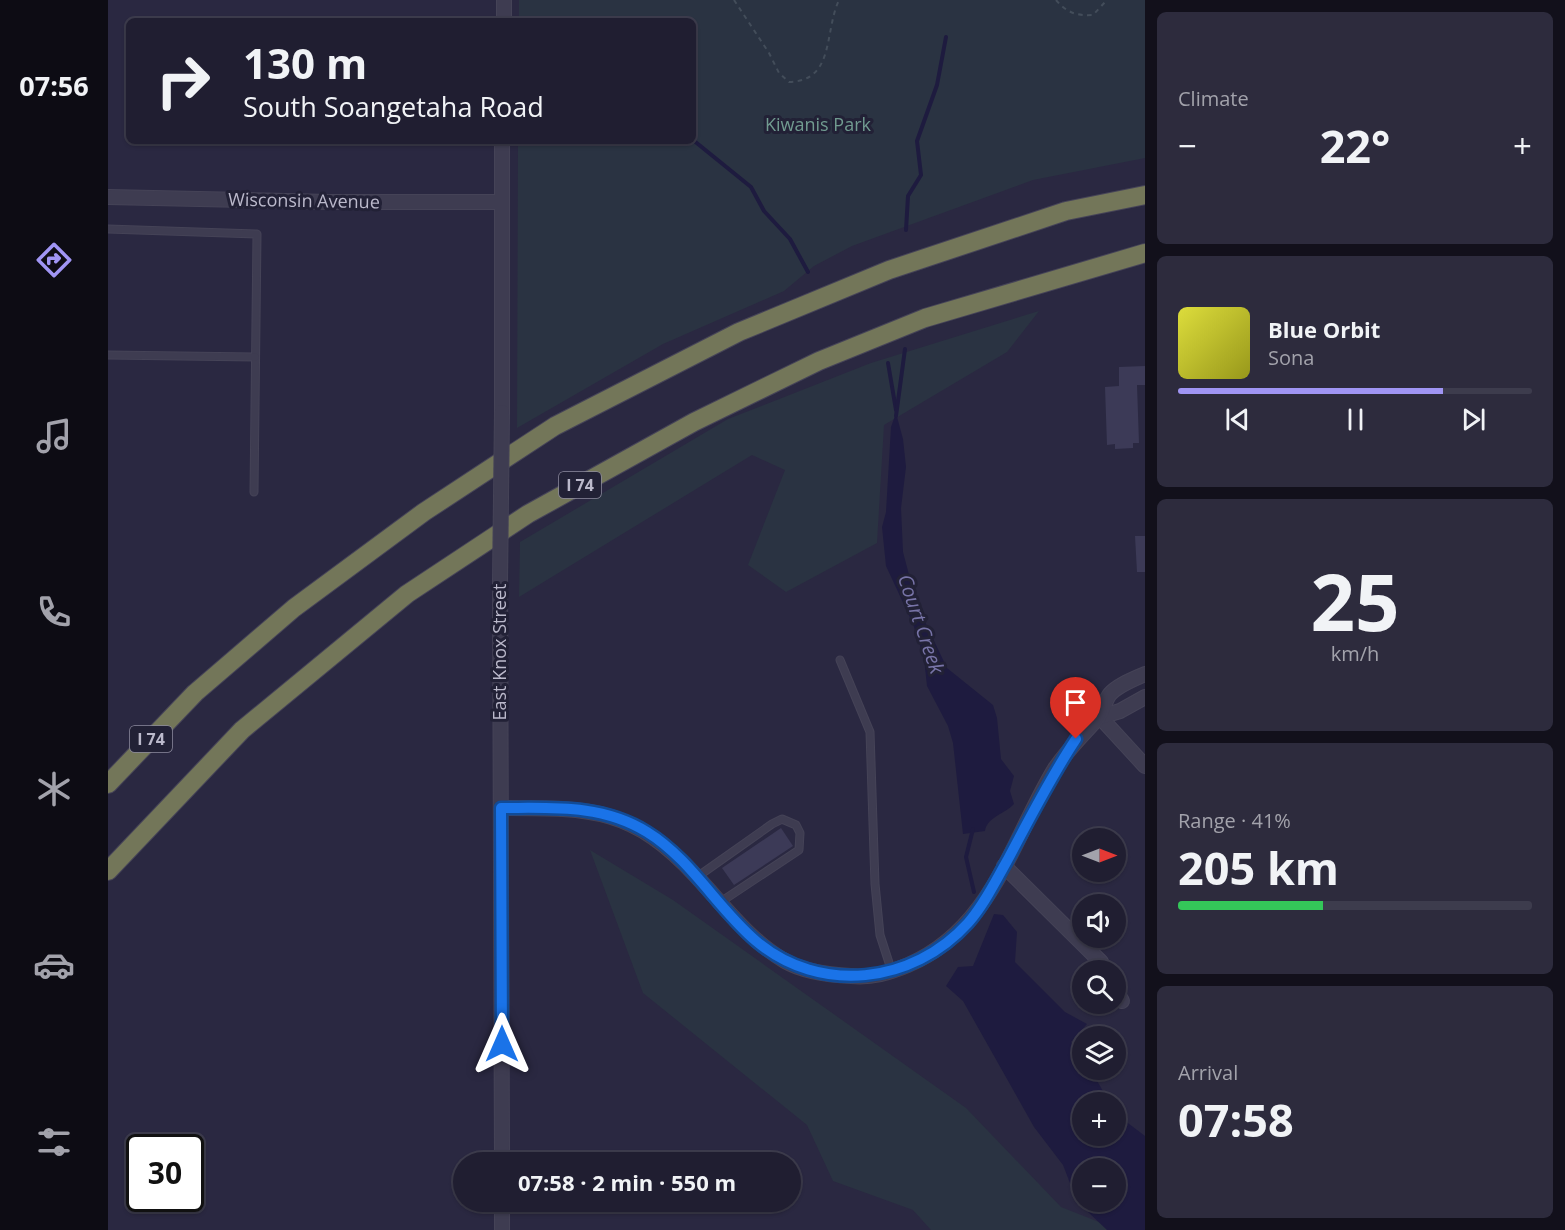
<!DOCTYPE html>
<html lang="en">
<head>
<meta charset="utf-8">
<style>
  body { margin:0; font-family:"Open Sans",sans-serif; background:#2d2b3d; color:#f1f3f6; height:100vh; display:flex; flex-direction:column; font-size:22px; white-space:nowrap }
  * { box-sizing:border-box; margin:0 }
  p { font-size:20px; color:#a2a2ab }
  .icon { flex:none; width:33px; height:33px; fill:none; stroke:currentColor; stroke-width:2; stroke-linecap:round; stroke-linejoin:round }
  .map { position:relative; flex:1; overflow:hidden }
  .details { display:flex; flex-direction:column; gap:12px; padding:12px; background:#12101b; width:420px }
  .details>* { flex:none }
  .banner { position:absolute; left:18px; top:18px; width:570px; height:126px; border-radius:9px; box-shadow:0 2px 4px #0004,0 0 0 2px #3d3c4d; background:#201e31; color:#f1f3f6; overflow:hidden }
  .needle { width:39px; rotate:90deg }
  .buttons { position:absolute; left:964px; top:828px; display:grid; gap:12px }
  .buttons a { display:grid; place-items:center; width:54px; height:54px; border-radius:50%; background:#201e31; box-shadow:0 2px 4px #0004,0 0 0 2px #3d3c4d; font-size:30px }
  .speed { position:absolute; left:18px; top:1134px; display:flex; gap:12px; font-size:30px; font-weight:700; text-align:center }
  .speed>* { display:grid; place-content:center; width:78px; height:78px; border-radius:50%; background:#201e31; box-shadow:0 2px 4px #0004,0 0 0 2px #3d3c4d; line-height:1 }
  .speed .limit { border:3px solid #111; border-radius:9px; background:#fff; color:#111 }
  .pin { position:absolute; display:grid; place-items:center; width:51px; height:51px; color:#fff; margin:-62px -26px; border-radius:50% 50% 50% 0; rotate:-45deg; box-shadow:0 0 6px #0007 }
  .pin .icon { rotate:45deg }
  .me { position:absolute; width:66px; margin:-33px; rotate:0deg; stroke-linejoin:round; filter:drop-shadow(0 0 4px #0008) }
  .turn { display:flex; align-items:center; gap:21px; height:126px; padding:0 18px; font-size:27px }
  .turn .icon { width:78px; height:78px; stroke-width:2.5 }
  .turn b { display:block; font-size:42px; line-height:51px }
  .big { font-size:45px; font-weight:700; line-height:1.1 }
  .details .card { flex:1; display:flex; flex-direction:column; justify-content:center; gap:9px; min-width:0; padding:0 21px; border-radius:9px; background:#2d2b3d }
  .details .dial { align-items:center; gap:0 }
  .dial b { font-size:78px; line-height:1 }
  .song { display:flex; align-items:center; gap:18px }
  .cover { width:72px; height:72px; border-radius:9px; background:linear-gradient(135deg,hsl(60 70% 55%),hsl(60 70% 35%)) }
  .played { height:6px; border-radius:3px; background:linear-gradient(90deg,#a095f4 75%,#3d3c4d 75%) }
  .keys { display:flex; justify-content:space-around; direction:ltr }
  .heat { display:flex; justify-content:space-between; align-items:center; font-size:33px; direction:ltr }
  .charge { height:9px; border-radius:4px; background:linear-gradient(90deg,#34c759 41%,#3d3c4d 0) }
  .trip { position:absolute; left:345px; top:1152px; width:348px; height:60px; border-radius:30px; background:#201e31; box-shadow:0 2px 4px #0004,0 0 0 2px #3d3c4d; font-weight:700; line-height:60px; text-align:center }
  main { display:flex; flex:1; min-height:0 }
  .tabs { display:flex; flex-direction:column; width:108px; justify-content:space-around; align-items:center; background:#0d0c14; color:#a2a2ab }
  .tabs .icon { width:42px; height:42px }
  .tabs .selected { color:#a095f4 }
  .tabs b { font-size:27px; color:#f1f3f6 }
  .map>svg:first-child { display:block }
  .green { fill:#2a3342 }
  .water { fill:#1e1b3f; fill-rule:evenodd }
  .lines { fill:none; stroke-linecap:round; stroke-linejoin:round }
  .stream { stroke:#1e1b3f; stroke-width:4 }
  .building { fill:#3c3a57 }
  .lane-casing { stroke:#454357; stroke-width:9 }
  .street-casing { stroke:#454357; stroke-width:16 }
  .highway-casing { stroke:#464458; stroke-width:20 }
  .path { stroke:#434d5a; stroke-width:2; stroke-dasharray:4.5 4.5; stroke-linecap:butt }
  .lane { stroke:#3e3c51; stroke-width:7 }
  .street { stroke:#3e3c51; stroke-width:14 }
  .highway { stroke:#737659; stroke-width:18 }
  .street-bridge-casing { stroke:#454357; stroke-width:16; stroke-linecap:butt }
  .street-bridge { stroke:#3e3c51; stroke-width:14 }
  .route-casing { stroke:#114b97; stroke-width:15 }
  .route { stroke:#1a73e8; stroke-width:10 }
  .labels { text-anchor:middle; stroke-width:6; stroke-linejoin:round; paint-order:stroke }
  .shield { fill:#222136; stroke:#8d8b9e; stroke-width:1.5 }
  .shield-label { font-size:16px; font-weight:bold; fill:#bbb9cb }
  .park-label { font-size:18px; fill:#719b90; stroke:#222136 }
  .street-label { font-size:18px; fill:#bbb9cb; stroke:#222136 }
  .water-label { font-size:20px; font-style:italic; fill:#7874a8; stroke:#222136 }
</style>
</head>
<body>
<main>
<nav class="tabs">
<b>07:56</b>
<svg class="icon selected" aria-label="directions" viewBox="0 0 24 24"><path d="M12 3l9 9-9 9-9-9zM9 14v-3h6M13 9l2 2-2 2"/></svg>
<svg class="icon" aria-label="music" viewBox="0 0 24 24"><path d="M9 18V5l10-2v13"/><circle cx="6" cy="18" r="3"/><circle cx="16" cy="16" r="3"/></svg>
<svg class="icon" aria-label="phone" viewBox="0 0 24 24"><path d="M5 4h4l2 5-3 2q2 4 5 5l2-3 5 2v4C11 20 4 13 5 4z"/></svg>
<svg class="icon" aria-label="climate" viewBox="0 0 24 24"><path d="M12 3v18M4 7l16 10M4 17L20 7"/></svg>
<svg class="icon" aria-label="car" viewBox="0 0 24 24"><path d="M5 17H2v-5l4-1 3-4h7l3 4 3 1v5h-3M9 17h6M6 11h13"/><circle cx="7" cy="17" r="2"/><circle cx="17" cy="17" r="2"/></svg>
<svg class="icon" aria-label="filters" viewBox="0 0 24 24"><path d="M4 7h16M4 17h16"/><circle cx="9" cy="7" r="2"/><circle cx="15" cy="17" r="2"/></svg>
</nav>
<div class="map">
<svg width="1037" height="1230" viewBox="0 0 1037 1230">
  <rect width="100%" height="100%" fill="#2a2841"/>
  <g class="green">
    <path d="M 411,0 L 1037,0 L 1037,158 L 925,180 L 744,246 L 706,266 L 676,291 L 555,344 L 409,428 L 410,141 L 585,141 L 585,21 L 411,21 Z"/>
    <path d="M 931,311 L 899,352 L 776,425 L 769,543 L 678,592 L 640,565 L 677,470 L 644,455 L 411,597 L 412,542 L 620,419 L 763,363 Z"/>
    <path d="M 482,850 L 565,900 L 858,1108 L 953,1207 L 1011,1230 L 823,1230 L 805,1210 L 725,1181 L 699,1125 L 535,993 Z"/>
  </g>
  <g class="water">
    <path d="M 788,413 L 795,439 L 798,467 L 793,508 L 795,552 L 809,605 L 839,668 L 885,705 L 889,718 L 893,759 L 906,776 L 902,791 L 906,804 C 897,814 879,817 877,831 L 855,834 L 845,743 L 840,726 L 819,686 L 816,658 L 805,624 L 778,566 L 774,527 L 778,512 L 783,427 Z"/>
    <path d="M 886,914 L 895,915 L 909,932 L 907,962 L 957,1012 L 979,1024 L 963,1042 L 975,1056 L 975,1070 L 983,1070 L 1001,1102 L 975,1102 L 975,1136 L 1008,1136 L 1008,1114 L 1037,1136 L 1037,1230 L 999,1230 L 979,1211 L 962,1183 L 955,1165 L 926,1127 L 855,1001 L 838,986 L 850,967 L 865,966 ZM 975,1168 L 1008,1168 L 1008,1202 L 975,1202 Z"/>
  </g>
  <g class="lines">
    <g class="stream">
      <path d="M 585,140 L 643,187 L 656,211 L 682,239 L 700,272"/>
      <path d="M 798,230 L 800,196 L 813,175 L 809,141 L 829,85 L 838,37"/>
      <path d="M 780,363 L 788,410"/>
      <path d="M 788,416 L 797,349"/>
      <path d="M 865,829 L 858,857 L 866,892"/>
    </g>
  </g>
  <g class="building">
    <path d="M 1037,366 L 1037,385 L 1029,385 L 1031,443 L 1025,443 L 1025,448 L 1007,449 L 1007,444 L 999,445 L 997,387 L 1011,386 L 1011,367 Z"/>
    <path d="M 1027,536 L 1037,536 L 1037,572 L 1029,572 Z"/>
    <path d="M 673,828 L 685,846 L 626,885 L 614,868 Z"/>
  </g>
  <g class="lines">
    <defs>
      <g id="lane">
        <path d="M 0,229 L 149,234 L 146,492"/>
        <path d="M 0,355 L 147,357"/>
        <path d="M 732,660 L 762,732 L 767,884 L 772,935 L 784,972"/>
        <path d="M 589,877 L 664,824 L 674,819 L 688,825 L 692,833 L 691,850 L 611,903"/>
      </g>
      <g id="street">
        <path d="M 396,21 L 396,0"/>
        <path d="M 0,197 L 222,202 L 393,202"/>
        <path d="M 394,412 L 394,141"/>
        <path d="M 392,582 L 394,1162"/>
        <path d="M 992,717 L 1037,766"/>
        <path d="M 992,717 L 1012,711 L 1037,697"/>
        <path d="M 393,808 C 483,808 525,807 589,877 C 617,907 641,940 677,961 C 696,972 722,975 743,976 C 764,978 781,973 800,965 C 884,929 903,842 946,770 C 959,750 974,736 990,718 C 996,712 996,701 1002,694 C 1010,685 1026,679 1037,674"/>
        <path d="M 896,866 L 993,962 L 997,970"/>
        <path d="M 1008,990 L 1014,1001"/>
        <path d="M 394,1202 L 394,1230"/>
      </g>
      <g id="highway">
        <path d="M 0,784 L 87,693 L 186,608 L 316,512 L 447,426 L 631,332 L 781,270 L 958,211 L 1037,195"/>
        <path d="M 0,871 L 134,730 L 299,594 L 420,514 L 586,422 L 711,361 L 817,318 L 1037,253"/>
      </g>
    </defs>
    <use href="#lane" class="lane-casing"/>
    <use href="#street" class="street-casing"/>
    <use href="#highway" class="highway-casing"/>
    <g class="path">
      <path d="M 626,0 L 661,53 L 671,73 L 681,82 C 727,81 716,32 731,0"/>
      <path d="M 948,0 C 959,13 969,16 985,15 L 999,0"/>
    </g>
    <use href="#lane" class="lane"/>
    <use href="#street" class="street"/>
    <use href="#highway" class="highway"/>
    <defs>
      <path id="street-bridge" d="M 392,582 L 394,412"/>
    </defs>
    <use href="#street-bridge" class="street-bridge-casing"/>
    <use href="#street-bridge" class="street-bridge"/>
  </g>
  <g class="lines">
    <defs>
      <path id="route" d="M 394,1044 L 393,808 C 444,808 494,804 539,832 C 583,859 609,908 648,941 C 712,995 805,984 860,923 C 876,905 887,882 899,861 C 921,820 942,778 968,739"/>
    </defs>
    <use href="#route" class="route-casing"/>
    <use href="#route" class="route"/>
  </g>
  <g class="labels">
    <g class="shield">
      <rect x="451" y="472" width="42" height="26" rx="4.5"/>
      <rect x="22" y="726" width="42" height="26" rx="4.5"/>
    </g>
    <g class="shield-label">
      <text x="472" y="491">I 74</text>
      <text x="43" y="745">I 74</text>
    </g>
    <g class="park-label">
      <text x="710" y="131">Kiwanis Park</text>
    </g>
    <g class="street-label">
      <text transform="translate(196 201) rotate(1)" y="6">Wisconsin Avenue</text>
      <text transform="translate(392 652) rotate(-90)" y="6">East Knox Street</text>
    </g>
    <g class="water-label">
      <text transform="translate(813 624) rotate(71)" y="7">Court Creek</text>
    </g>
  </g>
</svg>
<div class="buttons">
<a><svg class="needle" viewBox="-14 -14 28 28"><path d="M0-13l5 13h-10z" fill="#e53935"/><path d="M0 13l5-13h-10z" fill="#a2a2ab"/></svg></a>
<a><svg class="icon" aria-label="sound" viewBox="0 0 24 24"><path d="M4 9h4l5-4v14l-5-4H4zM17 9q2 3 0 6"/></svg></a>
<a><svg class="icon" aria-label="search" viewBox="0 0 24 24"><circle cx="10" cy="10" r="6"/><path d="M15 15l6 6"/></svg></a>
<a><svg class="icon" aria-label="layers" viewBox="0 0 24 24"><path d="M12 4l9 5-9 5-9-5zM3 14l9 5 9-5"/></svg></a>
<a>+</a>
<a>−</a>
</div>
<div class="speed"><div class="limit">30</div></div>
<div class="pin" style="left:968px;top:739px;background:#d93025"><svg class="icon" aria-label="arrive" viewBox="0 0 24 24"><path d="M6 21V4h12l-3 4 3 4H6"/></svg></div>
<svg class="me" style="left:394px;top:1044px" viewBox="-20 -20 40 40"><path d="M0-17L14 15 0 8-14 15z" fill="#1a73e8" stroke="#fff" stroke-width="4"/></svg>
<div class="trip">07:58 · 2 min · 550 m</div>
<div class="banner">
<div class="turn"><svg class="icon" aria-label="right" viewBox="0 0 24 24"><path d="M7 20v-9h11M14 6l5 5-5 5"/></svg><div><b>130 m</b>South Soangetaha Road</div></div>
</div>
</div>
<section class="details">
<div class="card"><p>Climate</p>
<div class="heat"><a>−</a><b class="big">22°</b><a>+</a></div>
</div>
<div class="card">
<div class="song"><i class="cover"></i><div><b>Blue Orbit</b><p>Sona</p></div></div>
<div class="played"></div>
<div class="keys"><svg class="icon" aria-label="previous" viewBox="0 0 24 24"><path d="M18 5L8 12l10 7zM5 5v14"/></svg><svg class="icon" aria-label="pause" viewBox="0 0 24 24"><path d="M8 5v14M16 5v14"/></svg><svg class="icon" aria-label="next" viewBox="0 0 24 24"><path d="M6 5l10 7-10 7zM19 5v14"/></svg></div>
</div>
<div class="card dial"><b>25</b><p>km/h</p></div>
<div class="card"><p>Range · 41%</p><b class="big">205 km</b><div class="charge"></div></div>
<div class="card"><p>Arrival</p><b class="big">07:58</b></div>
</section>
</main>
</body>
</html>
